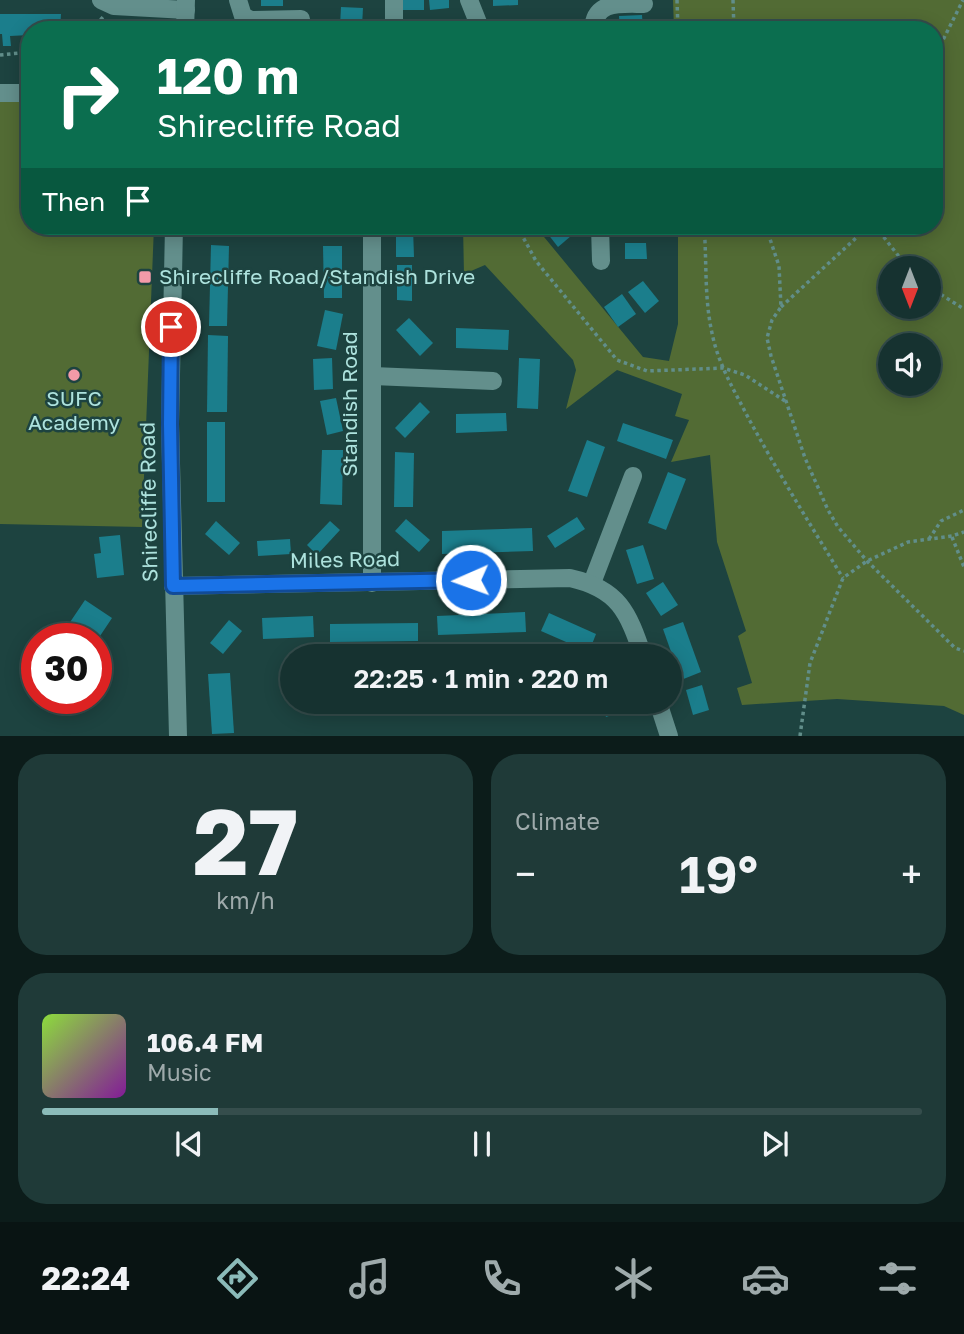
<!DOCTYPE html>
<html lang="en">
<head>
<meta charset="utf-8">
<style>
  body { margin:0; font-family:"Golos Text",sans-serif; background:#1f3a38; color:#f1f3f6; height:100vh; display:flex; flex-direction:column; font-size:26px; white-space:nowrap }
  * { box-sizing:border-box; margin:0 }
  p { font-size:23px; color:#9eaaab }
  .icon { flex:none; width:38px; height:38px; fill:none; stroke:currentColor; stroke-width:2; stroke-linecap:round; stroke-linejoin:round }
  .map { position:relative; height:736px; overflow:hidden }
  .sheet { display:flex; flex-direction:column; gap:18px; padding:18px; background:#0c1c1a; flex:1 }
  .sheet>* { flex:none }
  .guide { position:absolute; left:21px; top:21px; width:922px; height:214px; border-radius:28px; box-shadow:0 4px 18px #0003,0 0 0 2px #354d4c; background:#0b6e4f; color:#fff; overflow:hidden }
  .needle { width:46px; rotate:180deg }
  .buttons { position:absolute; left:878px; top:256px; display:grid; gap:14px }
  .buttons a { display:grid; place-items:center; width:63px; height:63px; border-radius:50%; background:#163230; box-shadow:0 4px 18px #0003,0 0 0 2px #354d4c; font-size:35px }
  .speed { position:absolute; left:21px; top:623px; display:flex; gap:14px; font-size:35px; font-weight:700; text-align:center }
  .speed>* { display:grid; place-content:center; width:91px; height:91px; border-radius:50%; background:#163230; box-shadow:0 4px 18px #0003,0 0 0 2px #354d4c; line-height:1 }
  .speed .limit { border:10px solid #d22; background:#fff; color:#111 }
  .pin { position:absolute; display:grid; place-items:center; width:60px; height:60px; color:#fff; margin:-30px; border:4px solid #fff; border-radius:50%; box-shadow:0 2px 7px #0007 }
  .me { position:absolute; width:77px; margin:-38px; rotate:268deg; stroke-linejoin:round; filter:drop-shadow(0 0 5px #0008) }
  .turn { display:flex; align-items:center; gap:24px; height:147px; padding:0 21px; font-size:32px }
  .turn .icon { width:91px; height:91px; stroke-width:2.5 }
  .turn b { display:block; font-size:49px; line-height:60px }
  .then { display:flex; align-items:center; height:66px; padding:0 21px; background:#0003; gap:14px; font-size:26px }
  .big { font-size:52px; font-weight:600; line-height:1.1 }
  .sheet .card { flex:1; display:flex; flex-direction:column; justify-content:center; gap:10px; min-width:0; padding:0 24px; border-radius:28px; background:#1f3a38 }
  .sheet .dial { align-items:center; gap:0 }
  .dial b { font-size:91px; line-height:1 }
  .song { display:flex; align-items:center; gap:21px }
  .cover { width:84px; height:84px; border-radius:10px; background:linear-gradient(135deg,hsl(90 70% 55%),hsl(290 70% 35%)) }
  .played { height:7px; border-radius:4px; background:linear-gradient(90deg,#8bbbb9 20%,#354d4c 20%) }
  .keys { display:flex; justify-content:space-around; direction:ltr }
  .heat { display:flex; justify-content:space-between; align-items:center; font-size:38px; direction:ltr }
  .sheet .tiles { flex:1; display:grid; gap:18px; grid-template-columns:1fr 1fr }
  .card:last-child { grid-column:span 2 }
  .trip { position:absolute; left:280px; top:644px; width:402px; height:70px; border-radius:35px; background:#163230; box-shadow:0 4px 18px #0003,0 0 0 2px #354d4c; font-weight:600; line-height:70px; text-align:center }
  .menu { display:flex; height:112px; justify-content:space-around; align-items:center; background:#091413; color:#9eaaab }
  .menu .icon { width:49px; height:49px }
  .menu .selected { color:#8bbbb9 }
  .menu b { font-size:32px; color:#f1f3f6 }
  .map>svg:first-child { display:block }
  .green { fill:#526b34; fill-rule:evenodd }
  .building { fill:#1b7e8c }
  .lines { fill:none; stroke-linecap:round; stroke-linejoin:round }
  .path { stroke:#618e8a; stroke-width:3.5; stroke-dasharray:3.5 3.5; stroke-linecap:butt }
  .minor { stroke:#638f8c; stroke-width:18 }
  .route-casing { stroke:#114b97; stroke-width:18 }
  .route { stroke:#1a73e8; stroke-width:12 }
  .poi-dot { fill:#f39aa8; stroke:#1d4340; stroke-width:2.5 }
  .labels { text-anchor:middle; stroke-width:5; stroke-linejoin:round; paint-order:stroke }
  .poi-label { font-size:21px; fill:#ade2dd; stroke:#1d4340; text-anchor:start }
  .street-label { font-size:21px; fill:#ade2dd; stroke:#1d4340 }
</style>
</head>
<body>
<div class="map">
<svg width="964" height="736" viewBox="0 0 964 736">
  <rect width="100%" height="100%" fill="#1d4340"/>
  <g class="green">
    <path d="M 673,0 L 964,0 L 964,715 L 944,706 L 837,699 L 742,705 L 737,688 L 752,683 L 738,636 L 746,631 L 717,542 L 710,455 L 671,462 L 689,420 L 675,416 L 682,394 L 617,370 L 566,409 L 576,370 L 573,360 L 485,265 L 464,274 L 463,226 L 535,226 L 643,357 L 669,361 L 678,324 L 678,226 L 934,226 L 934,30 L 674,30 ZM 891,268 L 929,268 L 929,306 L 891,306 ZM 891,345 L 929,345 L 929,383 L 891,383 Z"/>
    <path d="M 30,89 L 30,226 L 154,226 L 142,527 L 0,524 L 0,90 Z"/>
  </g>
  <g class="building">
    <rect x="261" y="0" width="22" height="6"/>
    <rect x="403" y="0" width="21" height="10"/>
    <path d="M 429,0 L 449,0 L 449,8 L 430,10 Z"/>
    <path d="M 493,0 L 518,0 L 518,5 L 493,6 Z"/>
    <path d="M 341,7 L 363,8 L 362,26 L 340,26 Z"/>
    <path d="M 0,14 L 61,14 L 60,30 L 30,30 L 30,35 L 10,36 L 11,46 L 3,46 L 2,34 L 0,34 Z"/>
    <path d="M 642,15 L 643,30 L 620,30 L 619,16 Z"/>
    <path d="M 548,226 L 563,226 L 571,236 L 558,247 L 544,229 Z"/>
    <path d="M 620,226 L 646,226 L 647,237 L 620,237 Z"/>
    <path d="M 413,227 L 414,257 L 396,257 L 396,228 Z"/>
    <path d="M 625,243 L 646,243 L 647,259 L 625,259 Z"/>
    <path d="M 211,245 L 229,246 L 227,326 L 209,326 Z"/>
    <path d="M 323,246 L 342,246 L 342,298 L 324,298 Z"/>
    <path d="M 397,265 L 412,265 L 412,301 L 397,300 Z"/>
    <path d="M 643,281 L 659,301 L 645,313 L 628,292 Z"/>
    <path d="M 622,294 L 636,314 L 618,327 L 604,307 Z"/>
    <path d="M 325,310 L 343,314 L 336,350 L 317,346 Z"/>
    <path d="M 409,318 L 433,343 L 420,356 L 396,330 Z"/>
    <path d="M 456,328 L 509,330 L 508,350 L 456,348 Z"/>
    <path d="M 208,335 L 228,336 L 227,412 L 207,412 Z"/>
    <path d="M 332,358 L 333,389 L 314,390 L 313,359 Z"/>
    <path d="M 519,358 L 540,359 L 538,409 L 517,408 Z"/>
    <path d="M 336,398 L 343,431 L 327,435 L 320,401 Z"/>
    <path d="M 420,402 L 430,412 L 405,438 L 395,428 Z"/>
    <path d="M 506,413 L 507,431 L 456,433 L 456,414 Z"/>
    <rect x="207" y="422" width="18" height="80"/>
    <path d="M 623,423 L 673,440 L 666,459 L 617,441 Z"/>
    <path d="M 587,440 L 605,447 L 587,497 L 568,491 Z"/>
    <path d="M 322,450 L 343,450 L 342,505 L 320,504 Z"/>
    <path d="M 395,452 L 414,453 L 413,507 L 394,507 Z"/>
    <path d="M 668,472 L 686,479 L 666,530 L 648,523 Z"/>
    <path d="M 577,517 L 585,529 L 555,548 L 547,536 Z"/>
    <path d="M 406,519 L 430,540 L 419,552 L 395,531 Z"/>
    <path d="M 216,521 L 240,543 L 229,555 L 205,534 Z"/>
    <path d="M 330,521 L 340,530 L 317,555 L 307,545 Z"/>
    <path d="M 532,528 L 533,551 L 442,554 L 442,531 Z"/>
    <path d="M 120,535 L 124,575 L 97,578 L 94,554 L 101,553 L 99,537 Z"/>
    <path d="M 290,539 L 291,554 L 258,556 L 257,541 Z"/>
    <path d="M 643,545 L 654,579 L 637,584 L 626,550 Z"/>
    <path d="M 663,582 L 678,605 L 661,616 L 646,593 Z"/>
    <path d="M 85,600 L 112,618 L 96,642 L 96,639 L 48,639 L 52,633 L 60,637 Z"/>
    <path d="M 525,612 L 526,632 L 438,635 L 437,616 Z"/>
    <path d="M 549,613 L 596,634 L 589,652 L 541,631 Z"/>
    <path d="M 313,616 L 314,637 L 263,639 L 262,618 Z"/>
    <path d="M 229,620 L 242,631 L 223,654 L 210,643 Z"/>
    <path d="M 683,622 L 701,672 L 681,680 L 663,629 Z"/>
    <path d="M 418,623 L 418,641 L 330,642 L 330,624 Z"/>
    <path d="M 230,673 L 234,733 L 212,734 L 208,674 Z"/>
    <path d="M 702,685 L 709,710 L 693,715 L 686,690 Z"/>
    <path d="M 601,702 L 623,702 L 626,710 L 606,717 Z"/>
  </g>
  <g class="lines">
    <g class="path">
      <path d="M 677,0 L 678,30"/>
      <path d="M 733,0 L 734,30"/>
      <path d="M 91,30 L 103,17"/>
      <path d="M 0,55 L 30,52"/>
      <path d="M 934,58 L 963,0"/>
      <path d="M 517,226 L 536,261 L 617,360 L 647,371 L 723,368 L 745,375 L 785,401"/>
      <path d="M 704,226 C 707,261 704,297 712,333 C 718,364 735,392 750,421 C 779,474 811,526 843,578"/>
      <path d="M 768,226 L 769,236 L 779,266 L 781,307 L 772,320 L 767,338 L 771,356 L 805,458 L 828,510 L 838,527 L 867,561 L 955,648 L 964,651"/>
      <path d="M 875,226 L 908,268"/>
      <path d="M 929,287 L 964,309"/>
      <path d="M 781,307 L 869,226"/>
      <path d="M 952,537 L 964,567"/>
      <path d="M 929,539 L 941,521 L 964,510"/>
      <path d="M 800,736 L 810,663 L 843,578 L 867,561 L 908,542 L 952,536 L 964,532"/>
    </g>
    <g class="minor">
      <path d="M 101,0 L 114,6 L 186,10"/>
      <path d="M 238,0 L 243,16 L 251,20 L 301,19"/>
      <path d="M 394,0 L 394,30"/>
      <path d="M 469,0 L 481,30"/>
      <path d="M 185,30 L 186,0"/>
      <path d="M 593,30 C 594,0 621,4 644,4"/>
      <path d="M 0,93 L 30,93"/>
      <path d="M 174,226 L 170,424 L 178,736"/>
      <path d="M 600,226 L 601,261"/>
      <path d="M 373,376 L 493,381"/>
      <path d="M 372,583 L 372,226"/>
      <path d="M 592,583 L 633,476"/>
      <path d="M 173,586 L 570,578 C 619,589 628,612 643,656"/>
      <path d="M 658,702 L 669,736"/>
    </g>
  </g>
  <g class="lines">
    <defs>
      <path id="route" d="M 171,327 L 170,424 L 173,586 L 471,580"/>
    </defs>
    <use href="#route" class="route-casing"/>
    <use href="#route" class="route"/>
  </g>
  <g class="poi-dot">
    <rect x="138" y="270" width="14" height="14" rx="3.5"/>
    <circle cx="74" cy="375" r="7"/>
  </g>
  <g class="labels">
    <g class="poi-label">
      <text x="159" y="284">Shirecliffe Road/Standish Drive</text>
      <text x="74" y="406" text-anchor="middle">SUFC<tspan x="74" dy="24">Academy</tspan></text>
    </g>
    <g class="street-label">
      <text transform="translate(350 404) rotate(-90)" y="7">Standish Road</text>
      <text transform="translate(149 502) rotate(-91)" y="7">Shirecliffe Road</text>
      <text transform="translate(345 560) rotate(-1)" y="7">Miles Road</text>
    </g>
  </g>
</svg>
<div class="buttons">
<a><svg class="needle" viewBox="-14 -14 28 28"><path d="M0-13l5 13h-10z" fill="#e53935"/><path d="M0 13l5-13h-10z" fill="#9eaaab"/></svg></a>
<a><svg class="icon" aria-label="sound" viewBox="0 0 24 24"><path d="M4 9h4l5-4v14l-5-4H4zM17 9q2 3 0 6"/></svg></a>
</div>
<div class="speed"><div class="limit">30</div></div>
<div class="pin" style="left:171px;top:327px;background:#d93025"><svg class="icon" aria-label="arrive" viewBox="0 0 24 24"><path d="M6 21V4h12l-3 4 3 4H6"/></svg></div>
<svg class="me" style="left:471px;top:580px" viewBox="-20 -20 40 40"><circle r="17" fill="#1a73e8" stroke="#fff" stroke-width="3"/><path d="M0-11L8 9 0 5-8 9z" fill="#fff"/></svg>
<div class="trip">22:25 · 1 min · 220 m</div>
<div class="guide">
<div class="turn"><svg class="icon" aria-label="right" viewBox="0 0 24 24"><path d="M7 20v-9h11M14 6l5 5-5 5"/></svg><div><b>120 m</b>Shirecliffe Road</div></div>
<div class="then">Then<svg class="icon" aria-label="arrive" viewBox="0 0 24 24"><path d="M6 21V4h12l-3 4 3 4H6"/></svg></div>
</div>
</div>
<section class="sheet">
<div class="tiles">
<div class="card dial"><b>27</b><p>km/h</p></div>
<div class="card"><p>Climate</p>
<div class="heat"><a>−</a><b class="big">19°</b><a>+</a></div>
</div>
<div class="card">
<div class="song"><i class="cover"></i><div><b>106.4 FM</b><p>Music</p></div></div>
<div class="played"></div>
<div class="keys"><svg class="icon" aria-label="previous" viewBox="0 0 24 24"><path d="M18 5L8 12l10 7zM5 5v14"/></svg><svg class="icon" aria-label="pause" viewBox="0 0 24 24"><path d="M8 5v14M16 5v14"/></svg><svg class="icon" aria-label="next" viewBox="0 0 24 24"><path d="M6 5l10 7-10 7zM19 5v14"/></svg></div>
</div>
</div>
</section>
<nav class="menu">
<b>22:24</b>
<svg class="icon selected" aria-label="directions" viewBox="0 0 24 24"><path d="M12 3l9 9-9 9-9-9zM9 14v-3h6M13 9l2 2-2 2"/></svg>
<svg class="icon" aria-label="music" viewBox="0 0 24 24"><path d="M9 18V5l10-2v13"/><circle cx="6" cy="18" r="3"/><circle cx="16" cy="16" r="3"/></svg>
<svg class="icon" aria-label="phone" viewBox="0 0 24 24"><path d="M5 4h4l2 5-3 2q2 4 5 5l2-3 5 2v4C11 20 4 13 5 4z"/></svg>
<svg class="icon" aria-label="climate" viewBox="0 0 24 24"><path d="M12 3v18M4 7l16 10M4 17L20 7"/></svg>
<svg class="icon" aria-label="car" viewBox="0 0 24 24"><path d="M5 17H2v-5l4-1 3-4h7l3 4 3 1v5h-3M9 17h6M6 11h13"/><circle cx="7" cy="17" r="2"/><circle cx="17" cy="17" r="2"/></svg>
<svg class="icon" aria-label="filters" viewBox="0 0 24 24"><path d="M4 7h16M4 17h16"/><circle cx="9" cy="7" r="2"/><circle cx="15" cy="17" r="2"/></svg>
</nav>
</body>
</html>
